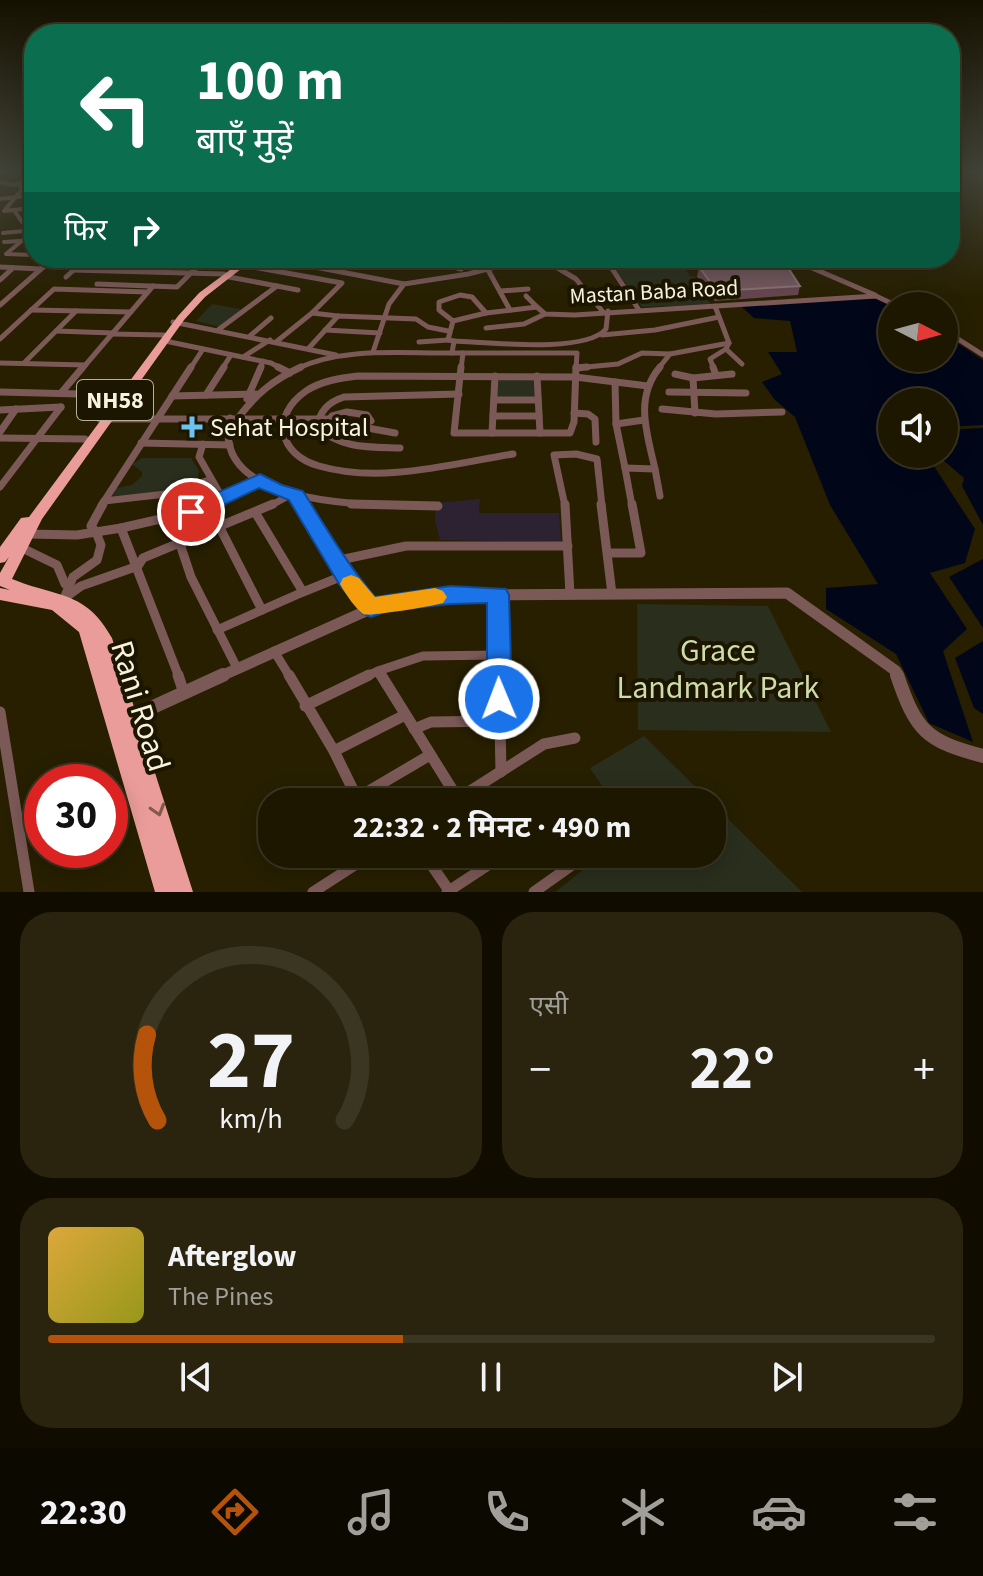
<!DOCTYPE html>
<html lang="hi">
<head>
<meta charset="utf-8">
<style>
  body { margin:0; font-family:"Source Sans 3","Noto Sans Devanagari",sans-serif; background:#2a240f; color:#f1f3f6; height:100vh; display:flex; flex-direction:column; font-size:30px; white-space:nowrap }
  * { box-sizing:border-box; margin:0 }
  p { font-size:26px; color:#a09f99 }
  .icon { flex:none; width:44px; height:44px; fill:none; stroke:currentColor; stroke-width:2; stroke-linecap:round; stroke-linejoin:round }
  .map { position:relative; height:892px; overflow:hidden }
  .details { display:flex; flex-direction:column; gap:20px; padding:20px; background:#100d00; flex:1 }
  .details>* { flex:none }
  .top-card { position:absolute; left:24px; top:24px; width:936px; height:244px; border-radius:32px; box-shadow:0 4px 20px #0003,0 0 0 2px #3b3622; background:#0b6e4f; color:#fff; overflow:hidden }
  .needle { width:52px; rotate:96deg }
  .buttons { position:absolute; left:878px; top:292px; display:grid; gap:16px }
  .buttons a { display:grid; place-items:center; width:80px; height:80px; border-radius:50%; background:#1d1700; box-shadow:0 4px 20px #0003,0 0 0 2px #3b3622; font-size:40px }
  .speed { position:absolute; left:24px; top:764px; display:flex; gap:16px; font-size:40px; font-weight:700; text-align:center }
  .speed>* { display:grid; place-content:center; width:104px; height:104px; border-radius:50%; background:#1d1700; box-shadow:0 4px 20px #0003,0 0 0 2px #3b3622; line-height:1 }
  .speed .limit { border:12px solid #d22; background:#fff; color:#111 }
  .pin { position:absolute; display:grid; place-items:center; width:68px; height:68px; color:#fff; margin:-34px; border:4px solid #fff; border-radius:50%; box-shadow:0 2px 8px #0007 }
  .me { position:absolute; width:88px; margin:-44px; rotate:359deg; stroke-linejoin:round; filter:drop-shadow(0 0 6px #0008) }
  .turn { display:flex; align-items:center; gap:28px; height:168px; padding:0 40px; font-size:36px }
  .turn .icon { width:104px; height:104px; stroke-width:2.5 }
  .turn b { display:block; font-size:56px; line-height:68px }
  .then { display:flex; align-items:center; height:76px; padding:0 40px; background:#0003; gap:16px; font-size:30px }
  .big { font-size:60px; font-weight:700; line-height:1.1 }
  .details .card { flex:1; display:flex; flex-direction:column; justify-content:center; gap:12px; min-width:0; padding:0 28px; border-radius:32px; background:#2a240f }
  .details .dial { align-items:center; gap:0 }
  .dial svg { height:208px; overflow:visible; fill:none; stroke:#3b3622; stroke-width:7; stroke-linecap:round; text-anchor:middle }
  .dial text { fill:#f1f3f6; stroke:none }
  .song { display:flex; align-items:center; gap:24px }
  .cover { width:96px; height:96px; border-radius:12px; background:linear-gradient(135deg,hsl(40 70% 55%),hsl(60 70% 35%)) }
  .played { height:8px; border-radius:4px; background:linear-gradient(90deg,#b45309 40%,#3b3622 40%) }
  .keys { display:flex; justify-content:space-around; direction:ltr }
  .heat { display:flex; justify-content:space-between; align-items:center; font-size:44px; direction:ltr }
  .details .tiles { flex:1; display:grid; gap:20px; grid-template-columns:1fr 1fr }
  .card:last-child { grid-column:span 2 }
  .trip { position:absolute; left:258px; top:788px; width:468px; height:80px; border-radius:32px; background:#1d1700; box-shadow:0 4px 20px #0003,0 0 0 2px #3b3622; font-weight:700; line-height:80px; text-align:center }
  .tabs { display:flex; height:128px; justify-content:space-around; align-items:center; background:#0c0900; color:#a09f99 }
  .tabs .icon { width:56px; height:56px }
  .tabs .on { color:#b45309 }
  .tabs b { font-size:36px; color:#f1f3f6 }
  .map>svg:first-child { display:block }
  .education { fill:#2d2231 }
  .green { fill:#292e1d }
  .water { fill:#010719 }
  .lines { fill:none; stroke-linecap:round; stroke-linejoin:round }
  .minor-far4 { stroke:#7b5957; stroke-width:4 }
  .minor-far3 { stroke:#7b5957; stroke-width:5 }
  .minor-far2 { stroke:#7b5957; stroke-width:7 }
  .minor-far1 { stroke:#7b5957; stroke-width:9 }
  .minor { stroke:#7b5957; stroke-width:11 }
  .tertiary-far1 { stroke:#7b5957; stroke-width:11 }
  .tertiary { stroke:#7b5957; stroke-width:14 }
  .trunk { fill:#ea9c9a; fill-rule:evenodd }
  .wall { fill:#64454f }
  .building { fill:#74585f; stroke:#887073; stroke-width:2 }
  .oneway { stroke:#83594e }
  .route { fill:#1a73e8; stroke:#114b97; stroke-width:2 }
  .slow { fill:#f59e0b }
  .poi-dot { fill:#6cc3f2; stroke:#1c1601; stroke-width:3 }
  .labels { text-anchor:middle; stroke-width:8; stroke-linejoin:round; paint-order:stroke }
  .far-street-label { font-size:22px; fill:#f7f3e0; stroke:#1c1601 }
  .shield { fill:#1c1601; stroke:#b5b19d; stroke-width:2 }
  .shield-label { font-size:24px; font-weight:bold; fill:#f7f3e0 }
  .poi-label { font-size:26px; fill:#f7f3e0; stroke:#1c1601; text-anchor:start }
  .near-park-label { font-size:32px; fill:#cddca8; stroke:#1c1601 }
  .near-street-label { font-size:32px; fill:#f7f3e0; stroke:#1c1601 }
</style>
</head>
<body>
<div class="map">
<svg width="983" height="892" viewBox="0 0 983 892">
  <rect width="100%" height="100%" fill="#271f00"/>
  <path class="education" d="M 480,499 L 479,513 L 559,513 L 561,542 L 440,540 L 435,521 L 436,503 Z"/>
  <g class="green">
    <path d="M 683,265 L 690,276 L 695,277 L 711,305 L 642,307 L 613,266 Z"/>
    <path d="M 212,304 L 240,309 L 240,311 L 220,327 L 196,321 Z"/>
    <path d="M 498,378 L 533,379 L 535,400 L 496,399 Z"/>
    <path d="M 142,458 L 191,458 L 199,471 L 197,481 L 170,492 L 113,496 L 116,488 L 132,485 L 142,476 L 142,472 L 132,464 Z"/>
    <path d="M 637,604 L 768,606 L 831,732 L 638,730 Z"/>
    <path d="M 644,736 L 711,802 L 613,802 L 590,768 Z"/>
    <path d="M 712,803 L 802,892 L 555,892 L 603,854 L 712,854 Z"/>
  </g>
  <g class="water">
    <path d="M 876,298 L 892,306 L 892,358 L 944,358 L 944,334 L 983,360 L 983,425 L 944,427 L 944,402 L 892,402 L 892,454 L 926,454 L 975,529 L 965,563 L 930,573 L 967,629 L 943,651 L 973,742 L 929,723 L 896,654 L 826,609 L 826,588 L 878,584 L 830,505 L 795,417 L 775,400 L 762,382 L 782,374 L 768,352 L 797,352 L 790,321 L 754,318 L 740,305 Z"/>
    <path d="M 983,428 L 983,525 L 962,486 L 964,478 L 936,454 L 944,454 L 944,430 Z"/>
    <path d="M 983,559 L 983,628 L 949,577 Z"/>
    <path d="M 983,641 L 983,714 L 974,708 L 955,658 Z"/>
  </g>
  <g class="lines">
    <g class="minor-far4">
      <path d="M 0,182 L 14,185 L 34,179"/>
      <path d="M 20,186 L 34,189"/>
      <path d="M 0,199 L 34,195"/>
      <path d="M 34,207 L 14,210 L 22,222 L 34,221"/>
      <path d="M 14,210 L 4,211 L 24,187"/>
      <path d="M 3,233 L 34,230"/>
      <path d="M 34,239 L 24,239 L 6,254 L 34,255"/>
      <path d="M 4,242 L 20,241"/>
      <path d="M 123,258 L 173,260"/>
      <path d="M 268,258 L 278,260"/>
      <path d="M 420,258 L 427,260"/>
      <path d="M 541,258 L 546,260"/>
      <path d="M 789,258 L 794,260"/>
      <path d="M 53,260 L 55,258"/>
      <path d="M 524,260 L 532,258"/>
      <path d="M 735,260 L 757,258"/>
    </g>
    <g class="minor-far3">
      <path d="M 123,258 L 174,259 L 164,272"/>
      <path d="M 268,258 L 404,284"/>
      <path d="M 420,258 L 461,269"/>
      <path d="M 541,258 L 576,279 L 603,312"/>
      <path d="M 789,258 L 875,295"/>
      <path d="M 563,264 L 607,262"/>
      <path d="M 242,265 L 342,283 L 312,313"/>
      <path d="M 0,267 L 41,269 L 0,305"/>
      <path d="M 487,268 L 510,310"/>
      <path d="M 41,269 L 55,258"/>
      <path d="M 73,270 L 224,274"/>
      <path d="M 224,276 L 277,286"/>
      <path d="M 66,277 L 87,258"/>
      <path d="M 0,280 L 13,268"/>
      <path d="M 97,284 L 177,287 L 198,266"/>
      <path d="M 501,291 L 528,289"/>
      <path d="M 526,296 L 537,307"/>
      <path d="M 31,310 L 131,312"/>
      <path d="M 639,310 L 609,264 L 701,263 L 757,258"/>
      <path d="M 453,321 L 439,310 L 439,302 L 460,295 L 472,297 L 486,313"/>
      <path d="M 173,322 L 336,355"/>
      <path d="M 486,328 L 524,324 L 545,314"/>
      <path d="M 218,330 L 277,286 L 298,290"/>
      <path d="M 325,330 L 380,333"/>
      <path d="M 944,330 L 983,355"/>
      <path d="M 56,331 L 113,333"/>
      <path d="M 112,334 L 164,335"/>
      <path d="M 602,335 L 655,330 L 719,317"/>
      <path d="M 250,336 L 271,318"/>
      <path d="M 0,339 L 54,289 L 147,292"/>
      <path d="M 165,341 L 271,363 L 282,369"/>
      <path d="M 454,341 C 486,342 585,354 606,329 L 608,311"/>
      <path d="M 276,342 L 312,313 L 338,316"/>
      <path d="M 419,342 L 448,340"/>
      <path d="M 308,349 L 338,316 L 416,319 L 428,327 L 448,331"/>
      <path d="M 726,349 L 742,364"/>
      <path d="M 373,352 L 389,304 L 404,284 L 468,274 L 532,258"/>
      <path d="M 452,353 L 454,341 L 448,340 L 453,321 L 486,313 L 537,307 L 545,314 L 575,315 L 876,296 L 897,306"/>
      <path d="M 243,357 L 270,340"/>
      <path d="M 0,363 L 86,365"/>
      <path d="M 24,363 L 76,311"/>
      <path d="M 576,368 L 618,364 L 642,353 L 670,354"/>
      <path d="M 82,369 L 153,286"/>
      <path d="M 190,369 L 203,349"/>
      <path d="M 222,369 L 231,355"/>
      <path d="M 260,369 L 263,361"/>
      <path d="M 296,369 C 340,348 395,353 442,353 C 487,353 532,353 577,353 L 576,369"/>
      <path d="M 461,369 L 463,353"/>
      <path d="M 658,369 L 670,354 L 729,343 L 715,306"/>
      <path d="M 714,369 L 710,359 L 726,349 L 729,343"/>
    </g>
    <g class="minor-far2">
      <path d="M 278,367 L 290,373"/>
      <path d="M 461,367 L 454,433 L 570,433 L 574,422 L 576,367"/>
      <path d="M 713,367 L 716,375"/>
      <path d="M 576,368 L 587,367"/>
      <path d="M 675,374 L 693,378"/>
      <path d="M 537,376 L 540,433"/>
      <path d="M 615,382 L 616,424"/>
      <path d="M 0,392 L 118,395"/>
      <path d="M 669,392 L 746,393"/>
      <path d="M 61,393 L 83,367"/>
      <path d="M 206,395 L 224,367"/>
      <path d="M 172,396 L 256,394"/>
      <path d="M 247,399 L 261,367"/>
      <path d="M 494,400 L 538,400"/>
      <path d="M 662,409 L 716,414 L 782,412"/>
      <path d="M 0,410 L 61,407"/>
      <path d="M 347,412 L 367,415 L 371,421 L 350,428 L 328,422 L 332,416 Z"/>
      <path d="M 574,413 L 588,414 L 595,419 L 596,442"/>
      <path d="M 695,413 L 693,378 L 732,374"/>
      <path d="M 493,416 L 539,416"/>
      <path d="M 230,418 C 209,507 368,505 421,506"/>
      <path d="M 238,418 C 256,394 273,380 301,367"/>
      <path d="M 100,419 L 329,419"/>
      <path d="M 362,427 L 395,433"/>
      <path d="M 0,432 L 16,409"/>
      <path d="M 492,433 L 495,376"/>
      <path d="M 0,438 L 85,439"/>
      <path d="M 141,443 L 230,445"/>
      <path d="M 203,444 L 199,457 L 223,499"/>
      <path d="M 400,448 C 369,447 341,449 317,427 C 320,411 328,402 344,397 L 459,394"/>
      <path d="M 513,454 C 451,464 381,484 319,466 C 279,455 270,416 306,391 C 321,381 340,378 358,376 L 575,377 L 648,386"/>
      <path d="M 625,468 L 616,424 L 644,420"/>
      <path d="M 655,469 C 647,433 634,398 660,367"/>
      <path d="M 0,487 L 61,407"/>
      <path d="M 296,496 L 301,506"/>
      <path d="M 104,501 L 166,494 L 209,480"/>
      <path d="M 101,506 L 191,367"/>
      <path d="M 205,506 L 260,480"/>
      <path d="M 270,506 L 290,495"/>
      <path d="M 565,506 L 554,455 L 576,454 L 597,459 L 602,506"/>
      <path d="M 632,506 L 625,468 L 655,469 L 660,496"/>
    </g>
    <g class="minor-far1">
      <path d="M 103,504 L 91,526 L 96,532 L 121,528 L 179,677"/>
      <path d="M 300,504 L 335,561"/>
      <path d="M 351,504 L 438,506"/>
      <path d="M 565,504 L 570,594"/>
      <path d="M 601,504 L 612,594"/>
      <path d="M 255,512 L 303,592 L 345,575"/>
      <path d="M 121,528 L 191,512 L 209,504"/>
      <path d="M 220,528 L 262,610"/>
      <path d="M 28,534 L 77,535 L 96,532 L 101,545 L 97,560 L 73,577 L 65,596"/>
      <path d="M 180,544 L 191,577 L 237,668"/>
      <path d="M 20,547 L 57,565 L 65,584"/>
      <path d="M 609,553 L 641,553 L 632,504"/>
      <path d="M 498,595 L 499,677"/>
      <path d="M 59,602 L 81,586 L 138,566 L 143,558 L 273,504"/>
      <path d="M 371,608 L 335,561 L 406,546 L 568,546"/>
      <path d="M 217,630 L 303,592"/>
      <path d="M 274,651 L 290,677"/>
      <path d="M 365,677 L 378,671"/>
      <path d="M 382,677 L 378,671 L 423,656 L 499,655"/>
    </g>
    <g class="minor">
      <path d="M 178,675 L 184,693"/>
      <path d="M 289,675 L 334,751 L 359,802"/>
      <path d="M 381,675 L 460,802"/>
      <path d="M 499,675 L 501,772"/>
      <path d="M 305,706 L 369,675"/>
      <path d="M 0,712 L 29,892"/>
      <path d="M 414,729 L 431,722 L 500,721"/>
      <path d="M 334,751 L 405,715"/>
      <path d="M 357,798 L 430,755"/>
      <path d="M 453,802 L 544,744 L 575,738"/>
      <path d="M 424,854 L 450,892"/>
      <path d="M 313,892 L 372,854"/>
      <path d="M 447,892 L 505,854"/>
      <path d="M 534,892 L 572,865"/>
    </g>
    <path class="tertiary-far1" d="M 219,677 L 386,602 L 450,595 L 787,593 L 896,671 L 898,677"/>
    <g class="tertiary">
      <path d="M 897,675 C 916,731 926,741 983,756"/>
      <path d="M 129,718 L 223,675"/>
    </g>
    <path class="trunk" d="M 246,258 L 255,258 L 205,297 L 184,320 L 42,519 L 12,579 C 55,597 86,590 112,638 L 193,892 L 155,892 L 79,632 L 52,610 L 0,600 L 0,588 L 10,590 L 0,586 L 0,573 L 9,557 L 5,562 L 0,563 L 0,547 L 21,518 L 29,517 L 178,316 L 199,293 Z"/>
  </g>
  <path class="wall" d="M 699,267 L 800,286 L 798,295 L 715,301 L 697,277 Z"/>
  <path class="building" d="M 785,263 L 800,286 L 717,291 L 699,267 Z"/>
  <defs><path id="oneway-chevron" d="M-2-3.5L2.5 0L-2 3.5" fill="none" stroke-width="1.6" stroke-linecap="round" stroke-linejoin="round" transform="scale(2)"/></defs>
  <use class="oneway" href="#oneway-chevron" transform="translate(158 810) rotate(73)"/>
  <linearGradient id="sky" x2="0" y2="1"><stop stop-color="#151100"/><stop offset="0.58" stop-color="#414237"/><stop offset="1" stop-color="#414237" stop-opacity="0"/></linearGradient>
  <rect width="983" height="297" fill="url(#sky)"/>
  <path class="route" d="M 260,474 L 282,485 L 303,491 C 326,528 347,564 375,597 L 450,586 L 506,589 L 509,595 L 512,699 L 508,707 L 499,710 L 490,707 L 487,699 L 487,603 L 450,604 L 388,611 L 371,617 L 363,614 L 339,584 L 289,500 L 259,488 L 198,517 L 184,517 L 181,512 L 184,507 Z"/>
  <path class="slow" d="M 351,575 L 359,578 L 375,597 L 435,588 L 443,591 L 447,597 L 443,603 C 434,606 368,617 363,614 C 355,608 345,593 340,584 L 343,578 Z"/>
  <path class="poi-dot" d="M188 415h8v8h8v8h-8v8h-8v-8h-8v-8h8z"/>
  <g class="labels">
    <g class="far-street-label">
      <text transform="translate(654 291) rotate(-3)" y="8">Mastan Baba Road</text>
    </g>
    <rect class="shield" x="77" y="380" width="76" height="40" rx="6"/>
    <g class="shield-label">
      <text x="115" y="408">NH58</text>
    </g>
    <g class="poi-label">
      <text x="210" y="436">Sehat Hospital</text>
    </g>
    <g class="near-park-label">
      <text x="718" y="661">Grace<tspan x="718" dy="37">Landmark Park</tspan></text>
    </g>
    <g class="near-street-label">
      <text transform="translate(141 706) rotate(73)" y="11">Rani Road</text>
    </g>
  </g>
</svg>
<div class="buttons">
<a><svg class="needle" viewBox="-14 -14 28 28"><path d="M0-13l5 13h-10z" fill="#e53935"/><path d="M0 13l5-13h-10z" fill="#a09f99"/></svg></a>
<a><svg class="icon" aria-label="sound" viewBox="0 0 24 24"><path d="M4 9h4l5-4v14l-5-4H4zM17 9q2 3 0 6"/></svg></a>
</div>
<div class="speed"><div class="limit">30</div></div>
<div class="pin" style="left:191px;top:512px;background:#d93025"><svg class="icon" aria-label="arrive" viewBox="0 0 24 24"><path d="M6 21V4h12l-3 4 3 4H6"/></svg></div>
<svg class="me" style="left:499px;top:699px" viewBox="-20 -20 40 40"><circle r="17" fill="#1a73e8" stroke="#fff" stroke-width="3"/><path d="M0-11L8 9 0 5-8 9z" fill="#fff"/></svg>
<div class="trip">22:32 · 2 मिनट · 490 m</div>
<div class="top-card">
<div class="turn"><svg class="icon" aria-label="left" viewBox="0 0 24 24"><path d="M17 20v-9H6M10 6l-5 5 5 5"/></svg><div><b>100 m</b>बाएँ मुड़ें</div></div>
<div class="then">फिर<svg class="icon" aria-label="right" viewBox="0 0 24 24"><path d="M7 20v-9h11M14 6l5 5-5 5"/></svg></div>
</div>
</div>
<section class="details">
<div class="tiles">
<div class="card dial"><svg viewBox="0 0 100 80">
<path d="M14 69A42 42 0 1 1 86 69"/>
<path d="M14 69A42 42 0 0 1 10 36" stroke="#b45309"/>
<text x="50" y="56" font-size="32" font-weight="700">27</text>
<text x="50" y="72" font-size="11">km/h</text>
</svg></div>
<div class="card"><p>एसी</p>
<div class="heat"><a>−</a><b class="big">22°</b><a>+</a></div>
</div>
<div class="card">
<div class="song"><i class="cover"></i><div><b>Afterglow</b><p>The Pines</p></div></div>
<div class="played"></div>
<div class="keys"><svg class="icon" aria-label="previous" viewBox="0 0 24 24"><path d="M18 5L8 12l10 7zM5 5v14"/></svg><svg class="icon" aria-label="pause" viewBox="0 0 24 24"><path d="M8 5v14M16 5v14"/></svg><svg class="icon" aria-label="next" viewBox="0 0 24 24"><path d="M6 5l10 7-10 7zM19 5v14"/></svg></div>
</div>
</div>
</section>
<nav class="tabs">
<b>22:30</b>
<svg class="icon on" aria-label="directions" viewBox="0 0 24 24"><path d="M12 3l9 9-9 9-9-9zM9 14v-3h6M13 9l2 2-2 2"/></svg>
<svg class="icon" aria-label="music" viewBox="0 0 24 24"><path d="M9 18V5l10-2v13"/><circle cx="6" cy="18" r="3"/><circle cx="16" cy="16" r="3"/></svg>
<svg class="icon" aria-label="phone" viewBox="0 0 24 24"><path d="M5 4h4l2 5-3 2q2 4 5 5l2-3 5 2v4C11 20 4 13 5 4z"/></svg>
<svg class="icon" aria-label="climate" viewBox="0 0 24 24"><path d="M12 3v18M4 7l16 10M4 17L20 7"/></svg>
<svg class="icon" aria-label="car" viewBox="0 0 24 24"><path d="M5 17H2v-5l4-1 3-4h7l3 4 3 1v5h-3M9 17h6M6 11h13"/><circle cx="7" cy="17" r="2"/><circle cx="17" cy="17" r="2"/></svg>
<svg class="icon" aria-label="filters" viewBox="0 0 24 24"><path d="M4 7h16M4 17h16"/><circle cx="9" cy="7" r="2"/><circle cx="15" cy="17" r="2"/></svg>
</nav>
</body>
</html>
